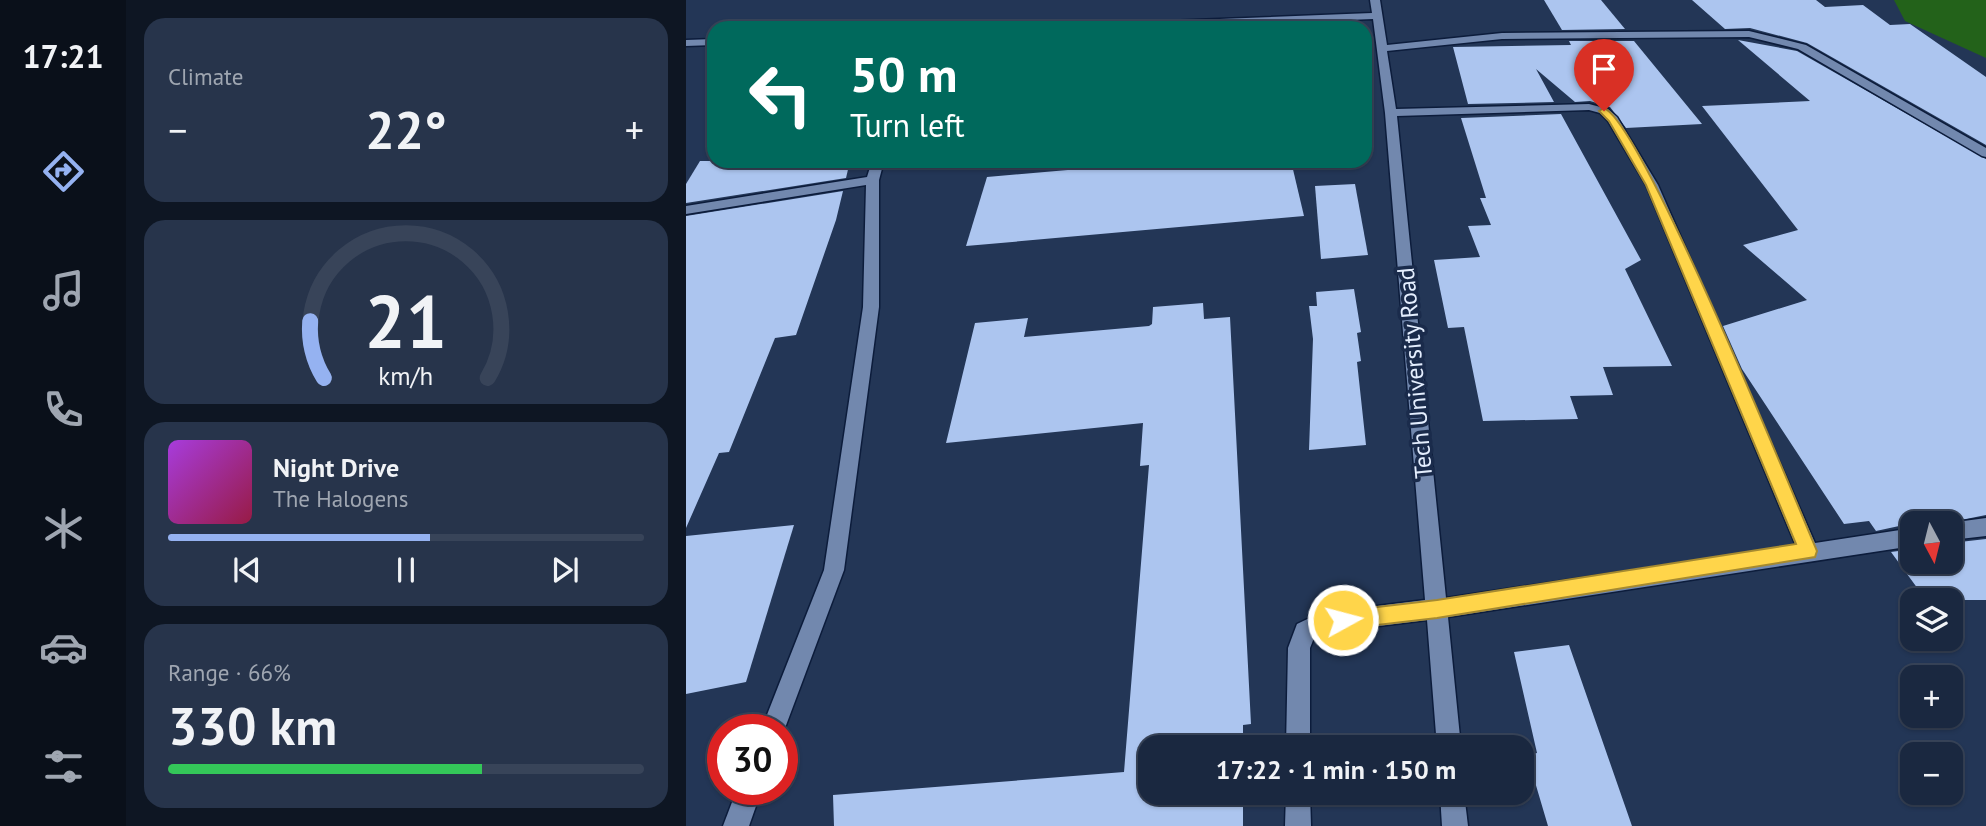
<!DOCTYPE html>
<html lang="en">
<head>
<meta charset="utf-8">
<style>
  body { margin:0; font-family:"PT Sans",sans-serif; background:#27344b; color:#f1f3f6; height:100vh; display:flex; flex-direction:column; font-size:26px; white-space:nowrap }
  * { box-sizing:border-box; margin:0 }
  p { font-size:23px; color:#9fa6b1 }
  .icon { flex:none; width:38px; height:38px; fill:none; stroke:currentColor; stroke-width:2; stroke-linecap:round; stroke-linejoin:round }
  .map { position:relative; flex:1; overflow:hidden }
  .side { display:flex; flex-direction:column; gap:18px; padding:18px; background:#0e1623; width:560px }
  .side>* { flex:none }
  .guide { position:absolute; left:21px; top:21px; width:665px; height:147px; border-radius:21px; box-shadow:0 2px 5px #0004,0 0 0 2px #384459; background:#00695c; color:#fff; overflow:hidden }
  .needle { width:46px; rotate:173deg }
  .controls { position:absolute; left:1214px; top:511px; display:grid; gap:14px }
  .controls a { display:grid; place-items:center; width:63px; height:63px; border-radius:14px; background:#1a2840; box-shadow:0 2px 5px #0004,0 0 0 2px #384459; font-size:35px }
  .speed { position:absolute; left:21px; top:714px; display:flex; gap:14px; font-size:35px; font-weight:700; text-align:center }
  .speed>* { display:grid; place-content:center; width:91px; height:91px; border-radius:50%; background:#1a2840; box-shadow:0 2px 5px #0004,0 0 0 2px #384459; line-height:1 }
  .speed .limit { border:10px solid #d22; background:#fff; color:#111 }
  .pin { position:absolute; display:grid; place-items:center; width:60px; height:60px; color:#fff; margin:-72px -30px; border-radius:50% 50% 50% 0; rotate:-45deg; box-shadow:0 0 7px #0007 }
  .pin .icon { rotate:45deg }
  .me { position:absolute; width:77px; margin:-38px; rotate:83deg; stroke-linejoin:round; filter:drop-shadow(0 0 5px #0008) }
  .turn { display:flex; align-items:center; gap:24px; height:147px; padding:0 28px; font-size:32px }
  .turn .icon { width:91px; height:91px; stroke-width:2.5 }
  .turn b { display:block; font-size:49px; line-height:60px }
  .big { font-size:52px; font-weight:800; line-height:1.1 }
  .side .widget { flex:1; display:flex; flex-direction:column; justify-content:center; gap:10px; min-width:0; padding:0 24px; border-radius:21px; background:#27344b }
  .side .dial { align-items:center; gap:0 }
  .dial svg { height:182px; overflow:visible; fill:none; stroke:#384459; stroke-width:7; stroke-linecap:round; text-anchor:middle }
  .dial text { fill:#f1f3f6; stroke:none }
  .song { display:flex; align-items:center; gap:21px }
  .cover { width:84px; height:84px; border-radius:10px; background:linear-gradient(135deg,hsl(280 70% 55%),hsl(340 70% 35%)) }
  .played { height:7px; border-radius:4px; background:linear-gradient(90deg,#95b2f1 55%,#384459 55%) }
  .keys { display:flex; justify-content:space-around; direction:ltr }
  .heat { display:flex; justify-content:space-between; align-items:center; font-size:38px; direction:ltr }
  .charge { height:10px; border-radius:5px; background:linear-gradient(90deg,#34c759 66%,#384459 0) }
  .trip { position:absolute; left:452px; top:735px; width:396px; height:70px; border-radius:21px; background:#1a2840; box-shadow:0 2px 5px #0004,0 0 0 2px #384459; font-weight:800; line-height:70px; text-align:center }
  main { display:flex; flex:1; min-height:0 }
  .tabs { display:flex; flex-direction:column; width:126px; justify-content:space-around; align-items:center; background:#0a101a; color:#9fa6b1 }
  .tabs .icon { width:49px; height:49px }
  .tabs .selected { color:#95b2f1 }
  .tabs b { font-size:32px; color:#f1f3f6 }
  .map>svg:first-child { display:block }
  .green { fill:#23621a }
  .building { fill:#acc5ef }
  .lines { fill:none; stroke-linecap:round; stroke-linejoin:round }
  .minor-casing { stroke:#0c1c3b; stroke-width:3 }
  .minor { fill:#7288ae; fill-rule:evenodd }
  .route { fill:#ffd54a; stroke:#a68a30; stroke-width:2 }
  .labels { text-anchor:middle; stroke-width:7; stroke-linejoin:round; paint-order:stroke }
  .street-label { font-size:24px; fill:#e4eefe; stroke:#1a2b4b }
</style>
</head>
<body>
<main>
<nav class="tabs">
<b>17:21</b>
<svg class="icon selected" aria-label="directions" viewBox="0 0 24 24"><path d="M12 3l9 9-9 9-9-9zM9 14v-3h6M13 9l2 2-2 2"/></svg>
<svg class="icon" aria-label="music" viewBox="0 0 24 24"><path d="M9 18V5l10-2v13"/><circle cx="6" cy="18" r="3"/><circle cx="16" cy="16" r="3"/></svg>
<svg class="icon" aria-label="phone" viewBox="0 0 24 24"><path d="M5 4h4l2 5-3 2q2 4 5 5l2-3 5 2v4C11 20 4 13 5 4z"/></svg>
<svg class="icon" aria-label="climate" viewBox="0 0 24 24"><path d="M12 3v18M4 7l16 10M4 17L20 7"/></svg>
<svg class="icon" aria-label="car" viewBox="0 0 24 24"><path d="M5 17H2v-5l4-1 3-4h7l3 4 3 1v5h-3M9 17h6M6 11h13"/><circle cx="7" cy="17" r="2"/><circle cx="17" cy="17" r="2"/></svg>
<svg class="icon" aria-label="filters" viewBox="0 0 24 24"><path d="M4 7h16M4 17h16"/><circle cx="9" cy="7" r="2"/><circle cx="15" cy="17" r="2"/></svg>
</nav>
<section class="side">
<div class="widget"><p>Climate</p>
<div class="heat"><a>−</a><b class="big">22°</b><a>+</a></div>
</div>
<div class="widget dial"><svg viewBox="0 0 100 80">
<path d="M14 69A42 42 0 1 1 86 69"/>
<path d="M14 69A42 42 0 0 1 8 44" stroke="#95b2f1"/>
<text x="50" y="56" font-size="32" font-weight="700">21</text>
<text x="50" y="72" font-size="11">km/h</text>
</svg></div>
<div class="widget">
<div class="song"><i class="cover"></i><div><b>Night Drive</b><p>The Halogens</p></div></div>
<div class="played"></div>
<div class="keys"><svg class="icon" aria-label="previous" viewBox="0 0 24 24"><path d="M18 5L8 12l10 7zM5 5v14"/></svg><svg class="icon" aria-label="pause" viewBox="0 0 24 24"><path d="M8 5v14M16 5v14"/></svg><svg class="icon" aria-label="next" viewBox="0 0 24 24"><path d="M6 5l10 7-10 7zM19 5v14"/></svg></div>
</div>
<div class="widget"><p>Range · 66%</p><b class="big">330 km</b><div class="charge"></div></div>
</section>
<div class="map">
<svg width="1300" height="826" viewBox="0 0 1300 826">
  <rect width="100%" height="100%" fill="#233656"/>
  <path class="green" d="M 1208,0 L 1300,0 L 1300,58 L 1219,21 Z"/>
  <g class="building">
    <path d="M 858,0 L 915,0 L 939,29 L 876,30 Z"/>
    <path d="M 1006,0 L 1130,0 L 1139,7 L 1177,5 L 1204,25 L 1224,24 L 1300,77 L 1300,145 L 1121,43 L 1064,28 L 1039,29 Z"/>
    <path d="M 1052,40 L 1111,51 L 1300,159 L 1300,515 L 1260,523 L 1227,523 L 1190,531 L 1183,521 L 1158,524 L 1056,369 L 1037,326 L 1121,300 L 1057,245 L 1112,230 L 1016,106 L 1124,101 Z"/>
    <path d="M 883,41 L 948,41 L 1016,124 L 940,128 L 924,107 L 904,101 L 889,102 L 850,69 L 868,102 L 782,104 L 767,47 L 885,45 Z"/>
    <path d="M 875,114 L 955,260 L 939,269 L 986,366 L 917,367 L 927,395 L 884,396 L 892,419 L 797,421 L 778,327 L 762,328 L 748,260 L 794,257 L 782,226 L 805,225 L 794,198 L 800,198 L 775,118 Z"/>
    <path d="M 14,161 L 164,161 L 160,178 L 0,203 L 0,184 Z"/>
    <path d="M 485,161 L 605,161 L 618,216 L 280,246 L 301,177 Z"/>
    <path d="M 669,184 L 682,255 L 635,259 L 629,186 Z"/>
    <path d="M 157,191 L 150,220 L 110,335 L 89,338 L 43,452 L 33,453 L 0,528 L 0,216 Z"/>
    <path d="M 668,289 L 675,332 L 671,333 L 675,361 L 671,362 L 680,445 L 623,450 L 627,339 L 623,306 L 631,306 L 630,292 Z"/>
    <path d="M 517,303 L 518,319 L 544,317 L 565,724 L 557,725 L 557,747 L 464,747 L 464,793 L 557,793 L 557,826 L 148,826 L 147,795 L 438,772 L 463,465 L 454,466 L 457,423 L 260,443 L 289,323 L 342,318 L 338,337 L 463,326 L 466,324 L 467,307 Z"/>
    <path d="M 108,525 L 60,682 L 0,694 L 0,536 Z"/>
    <path d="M 1300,539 L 1300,600 L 1240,600 L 1205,552 L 1227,549 L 1227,562 L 1265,562 L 1265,543 Z"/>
    <path d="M 883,645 L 946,826 L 862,826 L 841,755 L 851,753 L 828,652 Z"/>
  </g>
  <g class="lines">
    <defs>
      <g id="minor">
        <path d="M 684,0 L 694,0 L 701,45 L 816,33 L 1063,31 L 1120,45 L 1300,148 L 1300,157 L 1296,156 L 1112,49 L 1063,37 L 816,39 L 701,51 L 710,109 L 903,104 L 922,109 L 931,117 L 972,185 L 1129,543 L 1227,528 L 1227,546 L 762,617 L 775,747 L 751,747 L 741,620 L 637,633 L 628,638 L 624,648 L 624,747 L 600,747 L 602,648 L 611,624 L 634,613 L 739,600 L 699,113 L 687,19 L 453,28 L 372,28 L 377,25 L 686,13 ZM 903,110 L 914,113 L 922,121 L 960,185 L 1110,546 L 760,598 L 711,116 Z"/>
        <path d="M 28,39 L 28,45 L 0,46 L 0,40 Z"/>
        <path d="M 186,161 L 198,161 L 193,180 L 193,307 L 158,570 L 96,736 L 96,730 L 75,730 L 138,570 L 177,307 L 180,185 L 0,214 L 0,206 L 181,177 Z"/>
        <path d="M 1300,518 L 1300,536 L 1265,540 L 1265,523 L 1263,523 Z"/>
        <path d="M 51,789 L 76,789 L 63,826 L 37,826 Z"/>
        <path d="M 600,793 L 624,793 L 625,826 L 599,826 Z"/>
        <path d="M 754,793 L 778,793 L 782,826 L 756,826 Z"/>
      </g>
    </defs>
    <use href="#minor" class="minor-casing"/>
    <use href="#minor" class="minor"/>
  </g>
  <path class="route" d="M 918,108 C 956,123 1105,490 1131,551 L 1129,557 L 751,618 L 657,629 L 650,626 L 647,620 L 650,613 L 657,611 L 751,600 L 1110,544 L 960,185 L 923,121 L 913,111 Z"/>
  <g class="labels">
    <g class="street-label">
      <text transform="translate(729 373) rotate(-95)" y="8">Tech University Road</text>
    </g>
  </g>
</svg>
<div class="controls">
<a><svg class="needle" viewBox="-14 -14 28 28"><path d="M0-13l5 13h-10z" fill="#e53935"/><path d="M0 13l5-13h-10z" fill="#9fa6b1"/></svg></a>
<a><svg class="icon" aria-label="layers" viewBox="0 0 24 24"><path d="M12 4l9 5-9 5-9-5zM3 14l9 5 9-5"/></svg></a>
<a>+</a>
<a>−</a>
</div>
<div class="speed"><div class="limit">30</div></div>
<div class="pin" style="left:918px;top:111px;background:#d93025"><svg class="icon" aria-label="arrive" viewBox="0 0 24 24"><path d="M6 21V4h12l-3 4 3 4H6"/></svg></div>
<svg class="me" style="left:657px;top:620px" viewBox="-20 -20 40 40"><circle r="17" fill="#ffd54a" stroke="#fff" stroke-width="3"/><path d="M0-11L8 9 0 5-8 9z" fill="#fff"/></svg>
<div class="trip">17:22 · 1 min · 150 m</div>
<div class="guide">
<div class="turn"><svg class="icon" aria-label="left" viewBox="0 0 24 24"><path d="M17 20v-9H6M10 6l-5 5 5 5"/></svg><div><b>50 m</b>Turn left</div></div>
</div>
</div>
</main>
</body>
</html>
